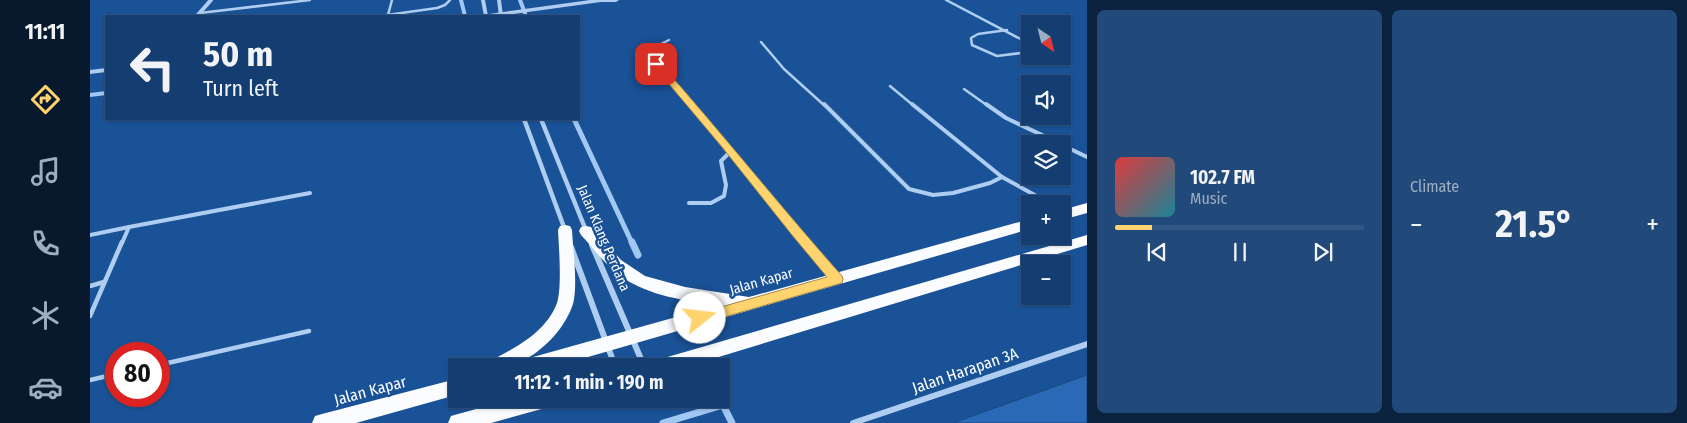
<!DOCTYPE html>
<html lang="en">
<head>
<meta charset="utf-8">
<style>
  body { margin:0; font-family:"Fira Sans Condensed",sans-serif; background:#214979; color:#f1f3f6; height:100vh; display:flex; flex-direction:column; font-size:19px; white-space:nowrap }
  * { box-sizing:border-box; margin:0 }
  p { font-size:16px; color:#9daec3 }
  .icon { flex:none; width:28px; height:28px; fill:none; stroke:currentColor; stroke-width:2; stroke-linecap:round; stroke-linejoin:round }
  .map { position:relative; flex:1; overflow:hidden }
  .panel { display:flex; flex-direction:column; gap:10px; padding:10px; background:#0b223e; width:600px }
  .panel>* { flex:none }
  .top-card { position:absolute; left:15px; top:15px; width:475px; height:105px; border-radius:0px; box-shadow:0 1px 4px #0004,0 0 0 1px #335784; background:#143e71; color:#f1f3f6; overflow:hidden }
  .needle { width:32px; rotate:145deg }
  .buttons { position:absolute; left:931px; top:15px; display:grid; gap:10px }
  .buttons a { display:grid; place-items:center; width:50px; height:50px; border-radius:0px; background:#143e71; box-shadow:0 1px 4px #0004,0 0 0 1px #335784; font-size:25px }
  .speed { position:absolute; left:15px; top:342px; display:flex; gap:10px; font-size:25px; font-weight:700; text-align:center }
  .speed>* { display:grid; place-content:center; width:65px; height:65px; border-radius:50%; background:#143e71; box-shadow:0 1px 4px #0004,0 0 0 1px #335784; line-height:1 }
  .speed .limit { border:8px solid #d22; background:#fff; color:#111 }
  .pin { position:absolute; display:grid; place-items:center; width:42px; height:42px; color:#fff; margin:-21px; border-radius:10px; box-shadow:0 2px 8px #0006 }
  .me { position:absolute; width:55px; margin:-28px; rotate:74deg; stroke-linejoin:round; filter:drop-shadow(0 0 4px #0008) }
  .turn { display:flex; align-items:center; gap:18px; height:105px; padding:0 15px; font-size:22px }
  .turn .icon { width:65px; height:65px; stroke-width:2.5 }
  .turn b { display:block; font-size:35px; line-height:42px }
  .big { font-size:38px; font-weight:700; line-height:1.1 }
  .panel .tile { flex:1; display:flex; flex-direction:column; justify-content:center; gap:8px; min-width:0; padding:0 18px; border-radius:8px; background:#214979 }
  .song { display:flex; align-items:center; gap:15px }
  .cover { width:60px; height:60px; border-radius:8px; background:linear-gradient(135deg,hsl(0 70% 55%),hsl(190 70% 35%)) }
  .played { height:5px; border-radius:2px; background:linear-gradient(90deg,#ffd36d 15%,#335784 15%) }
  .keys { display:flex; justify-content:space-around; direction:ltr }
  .heat { display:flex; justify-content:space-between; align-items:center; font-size:28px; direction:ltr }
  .panel .tiles { flex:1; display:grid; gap:10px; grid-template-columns:repeat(2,1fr) }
  .trip { position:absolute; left:358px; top:358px; width:282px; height:50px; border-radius:0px; background:#143e71; box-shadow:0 1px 4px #0004,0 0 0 1px #335784; font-weight:700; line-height:50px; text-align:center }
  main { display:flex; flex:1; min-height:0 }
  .menu { display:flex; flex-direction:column; width:90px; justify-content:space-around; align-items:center; background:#08192d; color:#9daec3 }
  .menu .icon { width:35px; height:35px }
  .menu .current { color:#ffd36d }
  .menu b { font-size:22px; color:#f1f3f6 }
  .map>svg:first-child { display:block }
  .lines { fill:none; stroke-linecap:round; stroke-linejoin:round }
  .stream-far2 { stroke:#a1c8f2; stroke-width:4 }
  .stream-far1 { stroke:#a1c8f2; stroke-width:5 }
  .stream { stroke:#a1c8f2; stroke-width:7 }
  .building { fill:#2969b5; stroke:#1d4a7f }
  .service-far2 { stroke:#aecdf0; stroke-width:2.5 }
  .service-far1 { stroke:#aecdf0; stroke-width:4 }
  .service { stroke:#aecdf0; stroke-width:4.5 }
  .minor-far2 { stroke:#aecdf0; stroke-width:4 }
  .minor-far1 { stroke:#aecdf0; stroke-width:4.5 }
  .minor { stroke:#aecdf0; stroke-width:6 }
  .tertiary { fill:#aecdf0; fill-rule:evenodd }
  .trunk { fill:#fbfcff; fill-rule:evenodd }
  .route { fill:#ffd36d; stroke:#a68947 }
  .labels { text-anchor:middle; stroke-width:5; stroke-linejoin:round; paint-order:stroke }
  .street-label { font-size:14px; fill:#fff; stroke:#1a5297 }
  .near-street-label { font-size:16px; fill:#fff; stroke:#1a5297 }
</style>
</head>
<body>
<main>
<nav class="menu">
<b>11:11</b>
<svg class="icon current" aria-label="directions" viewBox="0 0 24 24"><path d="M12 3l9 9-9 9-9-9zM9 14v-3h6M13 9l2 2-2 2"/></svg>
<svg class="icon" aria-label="music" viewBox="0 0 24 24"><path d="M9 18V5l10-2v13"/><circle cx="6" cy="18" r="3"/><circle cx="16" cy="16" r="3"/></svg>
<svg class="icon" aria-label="phone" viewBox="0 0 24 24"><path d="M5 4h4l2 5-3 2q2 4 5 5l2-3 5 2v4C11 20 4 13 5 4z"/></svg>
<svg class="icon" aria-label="climate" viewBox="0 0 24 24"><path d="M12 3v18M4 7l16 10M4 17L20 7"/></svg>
<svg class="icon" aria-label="car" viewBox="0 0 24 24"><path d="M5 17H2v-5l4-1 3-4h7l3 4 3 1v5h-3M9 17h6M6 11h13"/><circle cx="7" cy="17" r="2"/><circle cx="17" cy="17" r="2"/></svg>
</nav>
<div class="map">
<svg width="997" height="423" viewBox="0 0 997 423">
  <rect width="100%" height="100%" fill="#1a5297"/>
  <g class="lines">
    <g class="stream-far2">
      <path d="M 371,0 L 375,16"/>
      <path d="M 430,0 L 436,16"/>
      <path d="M 0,95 L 16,93"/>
    </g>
    <path class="stream-far1" d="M 484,119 L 542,243"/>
    <g class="stream">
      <path d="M 542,242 L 548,255"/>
      <path d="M 573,423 L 633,405 L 642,423"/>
    </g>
  </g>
  <path class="building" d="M 997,375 L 997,423 L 863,423 Z"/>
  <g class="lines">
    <g class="service-far2">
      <path d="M 856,0 L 940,44"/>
      <path d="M 110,13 L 220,0"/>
      <path d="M 298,15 L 302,0"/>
      <path d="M 290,16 L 347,8 L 355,5 L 360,0"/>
      <path d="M 917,30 L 888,34 L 881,38 L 882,45 L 907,56 L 939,52 L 940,49"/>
      <path d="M 579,40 L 565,47 L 566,64 L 602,106"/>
      <path d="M 671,42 L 694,69 L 735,106"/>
      <path d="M 800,86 L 824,106"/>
      <path d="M 874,89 L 898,106"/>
    </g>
    <g class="service-far1">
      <path d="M 601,104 L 636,144 L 716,243"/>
      <path d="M 734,104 L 819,189 L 843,195 L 863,193 L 900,183 L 912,177"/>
      <path d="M 822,104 L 912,177 L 961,204"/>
      <path d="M 896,104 L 916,118 L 971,144"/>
      <path d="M 972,145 L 997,157"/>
      <path d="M 599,203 L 621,203 L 634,196 L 636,185 L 631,161 L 641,151"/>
      <path d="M 39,227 L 220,193"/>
      <path d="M 0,235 L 39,227 L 32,243"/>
    </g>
    <g class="service">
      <path d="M 715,242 L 744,276"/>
      <path d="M 0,286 L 14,282"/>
      <path d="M 0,316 L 32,242"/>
      <path d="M 69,365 L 219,331"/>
      <path d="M 0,380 L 26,374"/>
    </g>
    <g class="minor-far2">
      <path d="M 393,0 L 396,16"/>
      <path d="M 409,0 L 411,16"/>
      <path d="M 107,16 L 121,0"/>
    </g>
    <g class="minor-far1">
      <path d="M 434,119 L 475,230"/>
      <path d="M 451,119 L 497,233"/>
    </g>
    <g class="minor">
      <path d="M 502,245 L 554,366"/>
      <path d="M 481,247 L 525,366"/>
      <path d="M 763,423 L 997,344"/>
    </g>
    <g class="tertiary">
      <path d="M 500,0 L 529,0 L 526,2 L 511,2 L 409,16 L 396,16 L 399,14 Z"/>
      <path d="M 16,68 L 16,72 L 0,74 L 0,70 Z"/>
    </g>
    <g class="trunk">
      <path d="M 997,203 L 997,213 L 972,220 L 972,210 Z"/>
      <path d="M 940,219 L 940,229 L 467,366 L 431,366 L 434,361 L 424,366 L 399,366 L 402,360 C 427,347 456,332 467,303 C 472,288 469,247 468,230 L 470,226 L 475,225 L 480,226 L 482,230 C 483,249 488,286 483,304 C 476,326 456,348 436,359 L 629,305 C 596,301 559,296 532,277 C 516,266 504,249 491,235 L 489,231 L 491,227 L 496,226 L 501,227 L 531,260 L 555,276 L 595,287 L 659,297 Z"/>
      <path d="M 997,235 L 997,245 L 599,366 L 565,366 L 568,360 L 574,358 Z"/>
      <path d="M 366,379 L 366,395 L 266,423 L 222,423 L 225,416 L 232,414 Z"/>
      <path d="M 423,399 L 464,399 L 462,405 L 455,408 L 401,423 L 358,423 L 361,416 L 368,414 Z"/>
    </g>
  </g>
  <path class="route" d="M 563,62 L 569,62 C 631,132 689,205 752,276 L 753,279 L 752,283 L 610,324 L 605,322 L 603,318 L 605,314 L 610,313 L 737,277 L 702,235 L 632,147 L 563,65 Z"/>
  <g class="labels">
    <g class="street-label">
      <text transform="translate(514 238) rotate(67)" y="5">Jalan Klang Perdana</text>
      <text transform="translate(671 281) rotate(-16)" y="5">Jalan Kapar</text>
    </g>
    <g class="near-street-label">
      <text transform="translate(875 370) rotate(-19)" y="6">Jalan Harapan 3A</text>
      <text transform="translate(280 390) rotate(-15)" y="6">Jalan Kapar</text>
    </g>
  </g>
</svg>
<div class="buttons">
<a><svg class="needle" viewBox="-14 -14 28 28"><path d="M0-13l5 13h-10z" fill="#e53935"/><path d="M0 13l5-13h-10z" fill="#9daec3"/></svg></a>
<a><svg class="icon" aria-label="sound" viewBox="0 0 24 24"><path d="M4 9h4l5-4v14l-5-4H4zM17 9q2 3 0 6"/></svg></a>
<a><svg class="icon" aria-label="layers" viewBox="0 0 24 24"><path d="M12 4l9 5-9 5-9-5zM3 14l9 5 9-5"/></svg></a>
<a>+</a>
<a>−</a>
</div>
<div class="speed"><div class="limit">80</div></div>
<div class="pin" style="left:566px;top:64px;background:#d93025"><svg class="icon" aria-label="arrive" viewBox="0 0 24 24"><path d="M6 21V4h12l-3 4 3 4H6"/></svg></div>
<svg class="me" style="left:610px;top:318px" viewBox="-20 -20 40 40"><circle r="19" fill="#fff"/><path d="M0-13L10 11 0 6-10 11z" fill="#ffd36d"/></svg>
<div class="trip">11:12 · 1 min · 190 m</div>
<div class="top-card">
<div class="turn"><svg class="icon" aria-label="left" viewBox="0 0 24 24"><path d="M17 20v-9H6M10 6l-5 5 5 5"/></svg><div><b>50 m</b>Turn left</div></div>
</div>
</div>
<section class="panel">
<div class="tiles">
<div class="tile">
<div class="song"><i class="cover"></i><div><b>102.7 FM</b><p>Music</p></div></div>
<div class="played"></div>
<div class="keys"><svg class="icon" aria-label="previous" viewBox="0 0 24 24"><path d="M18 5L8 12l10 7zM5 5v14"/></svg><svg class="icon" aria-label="pause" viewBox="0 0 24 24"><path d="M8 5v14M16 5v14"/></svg><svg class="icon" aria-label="next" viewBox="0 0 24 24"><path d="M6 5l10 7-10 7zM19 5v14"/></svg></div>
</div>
<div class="tile"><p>Climate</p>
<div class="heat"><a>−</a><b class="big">21.5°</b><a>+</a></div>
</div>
</div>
</section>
</main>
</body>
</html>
